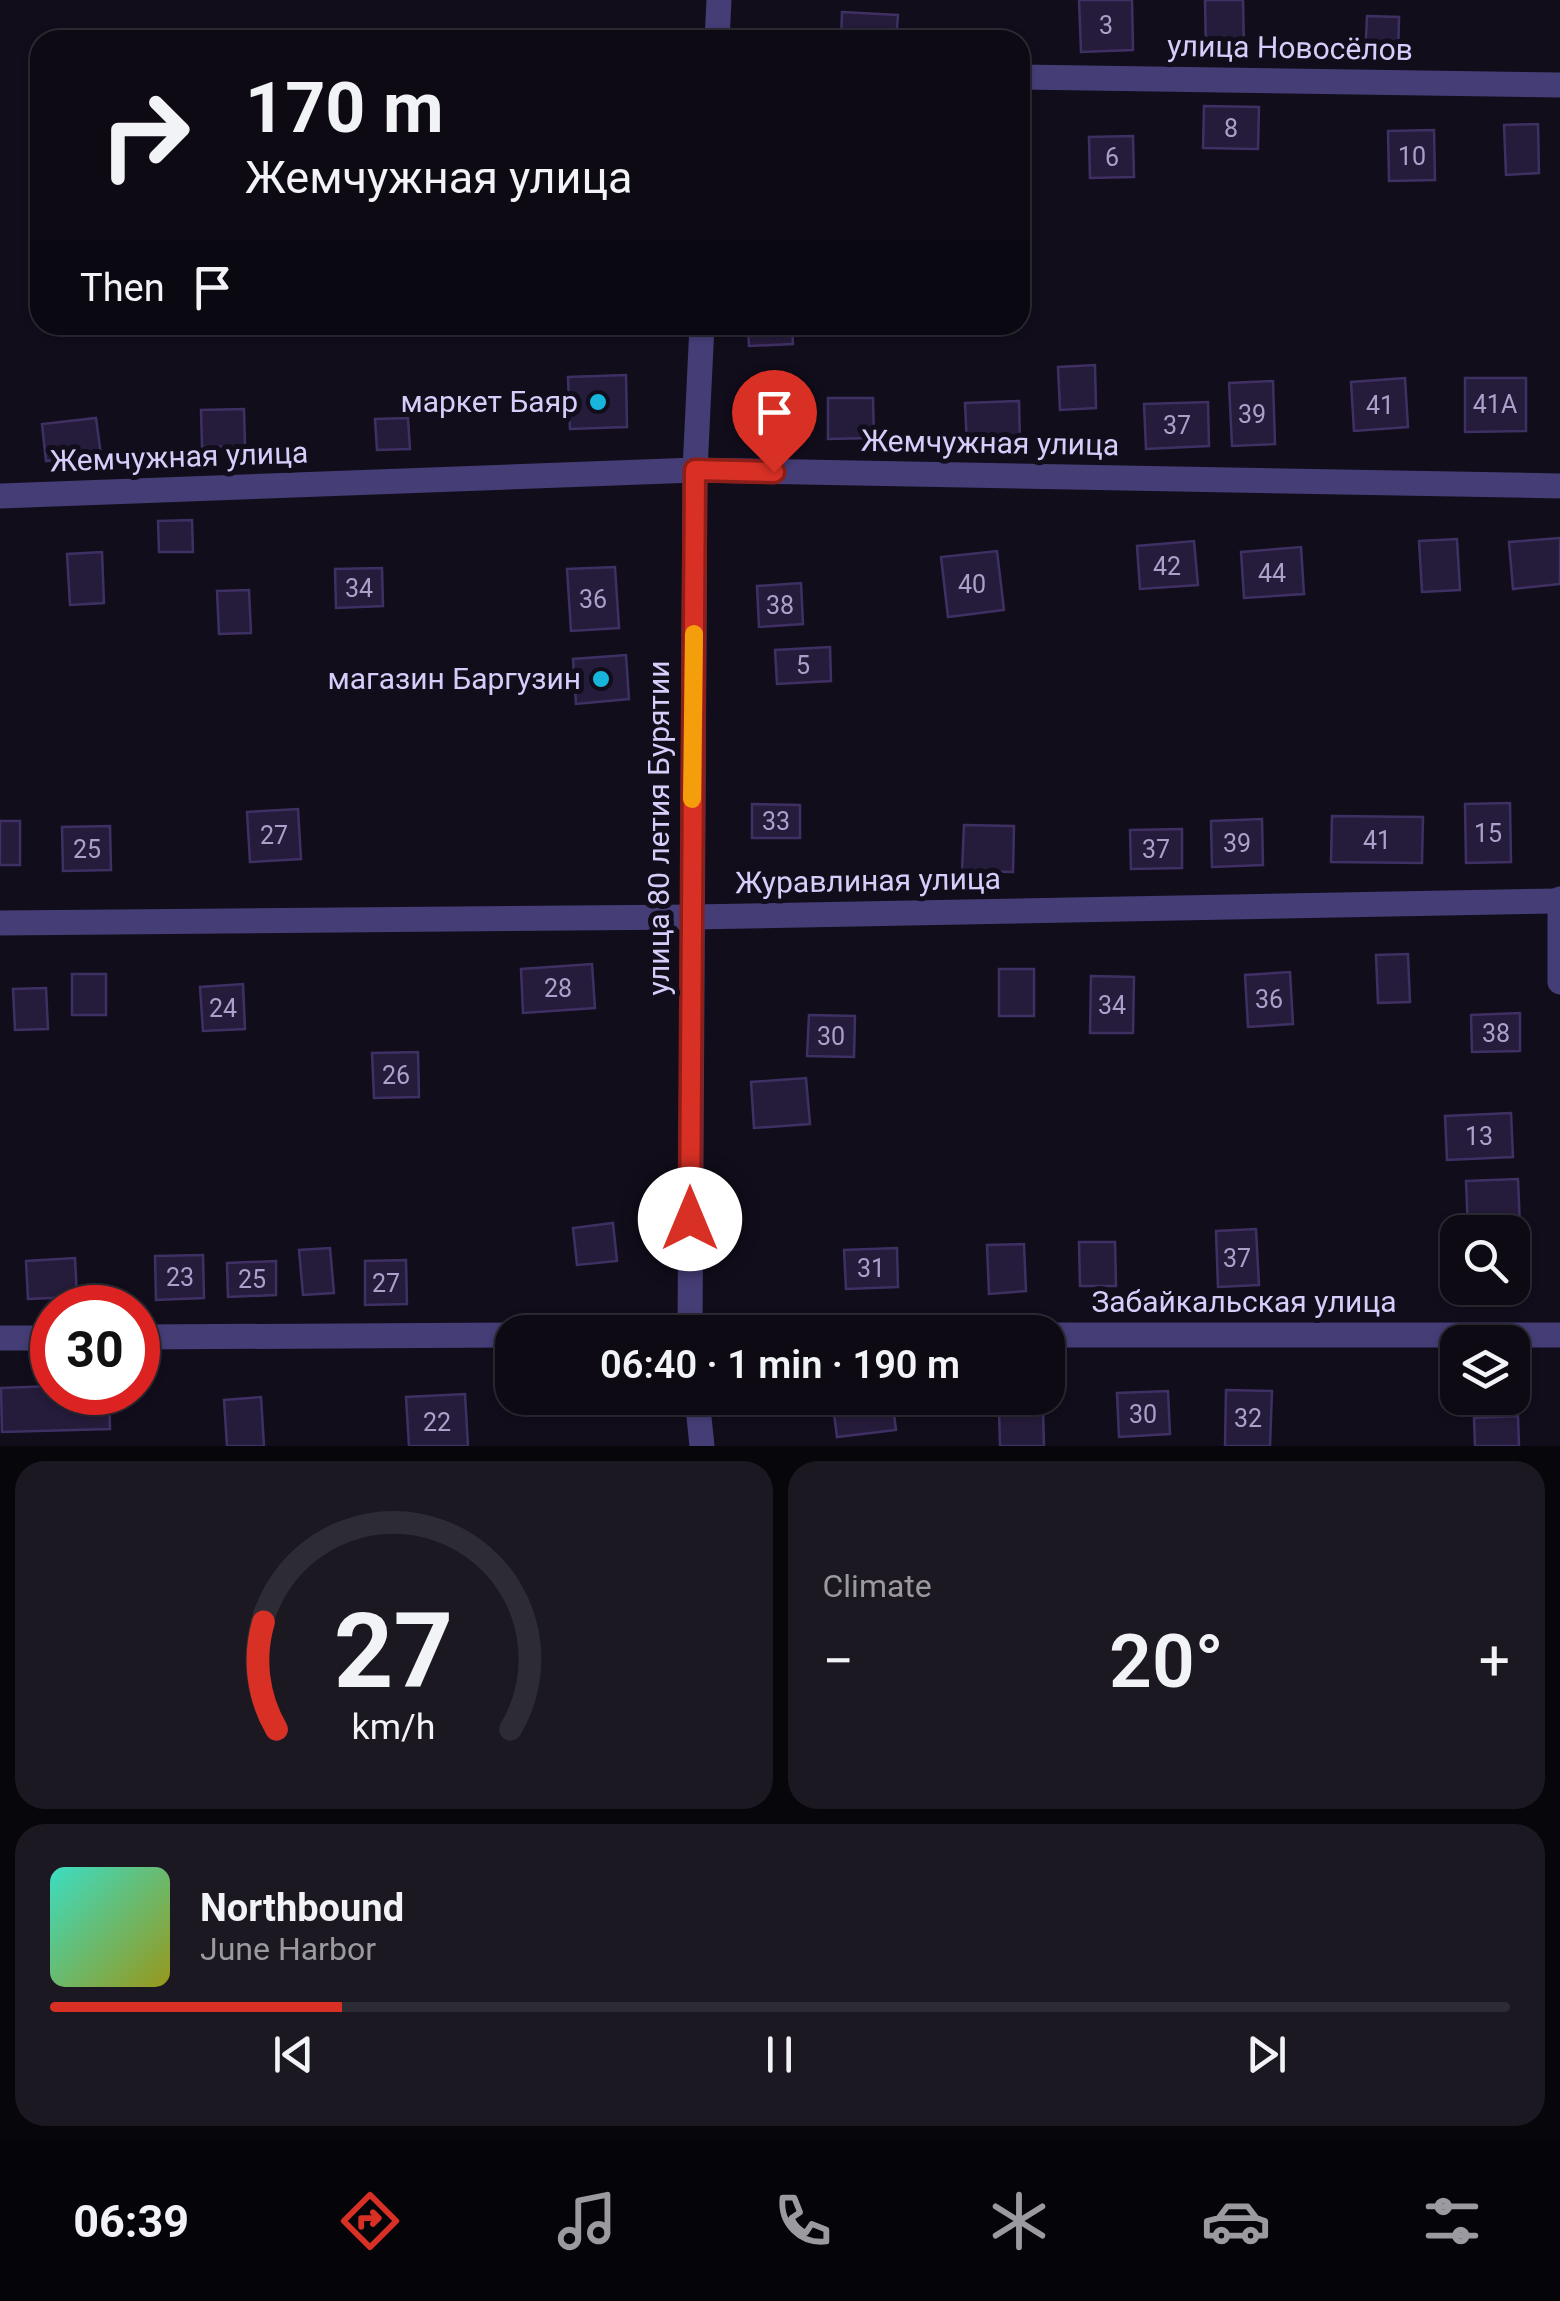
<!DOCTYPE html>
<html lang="en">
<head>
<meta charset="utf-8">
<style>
  body { margin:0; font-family:Roboto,sans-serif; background:#1b1822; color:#f1f3f6; height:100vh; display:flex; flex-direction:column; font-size:38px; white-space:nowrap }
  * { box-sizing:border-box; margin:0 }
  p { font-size:32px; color:#9a9aa0 }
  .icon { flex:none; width:55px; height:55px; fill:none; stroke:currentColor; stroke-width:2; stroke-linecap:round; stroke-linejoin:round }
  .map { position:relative; height:1446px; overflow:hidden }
  .sheet { display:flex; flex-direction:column; gap:15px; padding:15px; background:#07060b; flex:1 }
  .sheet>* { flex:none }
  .guide { position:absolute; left:30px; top:30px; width:1000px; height:305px; border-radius:30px; box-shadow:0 2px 8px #0004,0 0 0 2px #2d2b34; background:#0d0a14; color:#f1f3f6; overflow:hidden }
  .tools { position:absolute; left:1440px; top:1215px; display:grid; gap:20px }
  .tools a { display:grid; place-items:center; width:90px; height:90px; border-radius:20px; background:#0d0a14; box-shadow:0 2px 8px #0004,0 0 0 2px #2d2b34; font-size:50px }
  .speed { position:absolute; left:30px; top:1285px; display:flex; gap:20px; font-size:50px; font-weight:700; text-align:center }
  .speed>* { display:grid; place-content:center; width:130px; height:130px; border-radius:50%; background:#0d0a14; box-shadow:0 2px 8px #0004,0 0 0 2px #2d2b34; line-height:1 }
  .speed .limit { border:15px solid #d22; background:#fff; color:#111 }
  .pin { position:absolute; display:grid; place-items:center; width:85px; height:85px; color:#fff; margin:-102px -42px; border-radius:50% 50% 50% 0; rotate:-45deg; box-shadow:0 0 10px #0007 }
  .pin .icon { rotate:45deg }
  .me { position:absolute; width:110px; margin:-55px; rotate:0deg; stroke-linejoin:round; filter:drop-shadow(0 0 8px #0008) }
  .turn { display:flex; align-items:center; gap:35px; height:210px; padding:0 50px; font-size:45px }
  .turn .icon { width:130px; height:130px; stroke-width:2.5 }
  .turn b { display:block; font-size:70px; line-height:85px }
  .then { display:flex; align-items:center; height:95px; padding:0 50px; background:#0003; gap:20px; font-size:38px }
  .big { font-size:75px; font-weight:600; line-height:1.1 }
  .sheet .widget { flex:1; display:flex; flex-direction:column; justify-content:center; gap:15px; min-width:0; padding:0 35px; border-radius:30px; background:#1b1822 }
  .sheet .dial { align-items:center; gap:0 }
  .dial svg { height:260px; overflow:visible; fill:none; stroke:#2d2b34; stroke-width:7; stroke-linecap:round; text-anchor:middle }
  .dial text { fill:#f1f3f6; stroke:none }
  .song { display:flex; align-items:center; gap:30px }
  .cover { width:120px; height:120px; border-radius:15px; background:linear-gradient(135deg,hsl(170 70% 55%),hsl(60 70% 35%)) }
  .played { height:10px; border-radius:5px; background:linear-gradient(90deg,#d93025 20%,#2d2b34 20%) }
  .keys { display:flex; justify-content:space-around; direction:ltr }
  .heat { display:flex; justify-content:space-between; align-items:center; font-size:55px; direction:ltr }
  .sheet .tiles { flex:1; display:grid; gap:15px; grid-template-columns:1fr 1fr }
  .widget:last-child { grid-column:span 2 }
  .trip { position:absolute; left:495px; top:1315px; width:570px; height:100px; border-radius:30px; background:#0d0a14; box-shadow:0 2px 8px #0004,0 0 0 2px #2d2b34; font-weight:600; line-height:100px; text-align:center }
  .tabs { display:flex; height:160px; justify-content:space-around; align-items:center; background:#050408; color:#9a9aa0 }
  .tabs .icon { width:70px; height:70px }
  .tabs .on { color:#d93025 }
  .tabs b { font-size:45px; color:#f1f3f6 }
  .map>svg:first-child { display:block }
  .building { fill:#251b3a; stroke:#3f3064; stroke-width:2.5 }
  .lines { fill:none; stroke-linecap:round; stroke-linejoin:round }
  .minor { stroke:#453d76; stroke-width:25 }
  .route-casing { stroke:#8d1f18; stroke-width:25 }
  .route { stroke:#d93025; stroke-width:18 }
  .slow { stroke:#f59e0b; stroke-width:18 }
  .poi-dot { fill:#17b4dc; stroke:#110d1b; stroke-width:4 }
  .labels { text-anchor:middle; stroke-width:10; stroke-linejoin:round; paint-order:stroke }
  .number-label { font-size:25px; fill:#aaa0ca }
  .street-label { font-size:30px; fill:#d7cdfa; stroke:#110d1b }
  .poi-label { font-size:30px; fill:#d7cdfa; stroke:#110d1b; text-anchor:end }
</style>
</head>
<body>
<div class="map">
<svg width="1560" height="1446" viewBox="0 0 1560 1446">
  <rect width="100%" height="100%" fill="#110d1b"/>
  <g class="building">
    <path d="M 1079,0 L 1132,0 L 1133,50 L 1081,52 Z"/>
    <path d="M 1205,0 L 1243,0 L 1244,51 L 1206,52 Z"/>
    <path d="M 842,12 L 898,15 L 896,40 L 841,40 Z"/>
    <path d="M 1367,16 L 1399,17 L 1398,60 L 1365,59 Z"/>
    <path d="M 1204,106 L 1259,107 L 1258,149 L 1203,148 Z"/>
    <path d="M 1538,124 L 1539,173 L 1506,175 L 1504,125 Z"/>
    <path d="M 1434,130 L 1435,180 L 1389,181 L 1388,131 Z"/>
    <path d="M 1133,136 L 1134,177 L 1090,178 L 1089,137 Z"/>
    <path d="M 748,325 L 792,325 L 793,344 L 749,346 Z"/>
    <path d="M 1095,365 L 1096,408 L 1060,410 L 1058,367 Z"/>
    <path d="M 626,375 L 627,427 L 570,429 L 568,377 Z"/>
    <path d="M 1405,378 L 1408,427 L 1354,431 L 1351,382 Z"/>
    <path d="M 1465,378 L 1526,378 L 1526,431 L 1465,432 Z"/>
    <path d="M 1273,381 L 1275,444 L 1232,446 L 1229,383 Z"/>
    <path d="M 828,398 L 873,398 L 874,438 L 828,439 Z"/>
    <path d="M 1019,401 L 1020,443 L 967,445 L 965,403 Z"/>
    <path d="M 1208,402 L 1209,446 L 1146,449 L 1144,404 Z"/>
    <path d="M 244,409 L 245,446 L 202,447 L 201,410 Z"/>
    <path d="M 96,418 L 101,455 L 46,461 L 42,424 Z"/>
    <path d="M 408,418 L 410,449 L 377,450 L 375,419 Z"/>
    <path d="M 192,520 L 193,552 L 159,552 L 158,521 Z"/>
    <path d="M 1560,538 L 1560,584 L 1513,589 L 1509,542 Z"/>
    <path d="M 1457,539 L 1460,590 L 1422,592 L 1419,541 Z"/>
    <path d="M 1194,541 L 1198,585 L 1140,589 L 1137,546 Z"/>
    <path d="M 1301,547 L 1304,594 L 1244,598 L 1241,552 Z"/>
    <path d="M 997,551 L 1004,610 L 948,617 L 941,557 Z"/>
    <path d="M 102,552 L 104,603 L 70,605 L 67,554 Z"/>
    <path d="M 615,567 L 619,628 L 571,631 L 567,569 Z"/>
    <path d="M 382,568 L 383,606 L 336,608 L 335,569 Z"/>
    <path d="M 801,583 L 803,624 L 759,627 L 757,586 Z"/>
    <path d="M 249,590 L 251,633 L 219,634 L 217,591 Z"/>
    <path d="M 830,647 L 831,681 L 777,684 L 775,650 Z"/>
    <path d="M 626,655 L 629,699 L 576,704 L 573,659 Z"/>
    <path d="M 1510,803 L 1511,862 L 1466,863 L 1465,804 Z"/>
    <path d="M 752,804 L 800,805 L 800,838 L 752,838 Z"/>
    <path d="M 298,809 L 301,859 L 250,862 L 247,812 Z"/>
    <path d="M 1332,816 L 1423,817 L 1422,863 L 1331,862 Z"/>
    <path d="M 1262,819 L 1263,865 L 1212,867 L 1211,821 Z"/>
    <rect x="0" y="821" width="20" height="44"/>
    <path d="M 964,825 L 1014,826 L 1013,872 L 962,871 Z"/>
    <path d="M 110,826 L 111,870 L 63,871 L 62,827 Z"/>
    <path d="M 1182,829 L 1182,868 L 1131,869 L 1130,830 Z"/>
    <path d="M 1408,954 L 1410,1002 L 1378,1003 L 1376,955 Z"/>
    <path d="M 592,964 L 595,1008 L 523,1013 L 521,969 Z"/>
    <rect x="999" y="969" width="35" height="47"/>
    <path d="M 1290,972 L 1293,1024 L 1248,1027 L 1245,975 Z"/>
    <rect x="72" y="974" width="34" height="41"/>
    <path d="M 1091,976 L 1134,977 L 1133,1033 L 1090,1033 Z"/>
    <path d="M 243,984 L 245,1029 L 203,1031 L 200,987 Z"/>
    <path d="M 46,988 L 48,1029 L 15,1030 L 13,989 Z"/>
    <path d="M 1520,1013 L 1520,1051 L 1472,1052 L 1471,1015 Z"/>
    <path d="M 809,1015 L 855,1016 L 854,1057 L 807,1056 Z"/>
    <path d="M 418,1052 L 419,1097 L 374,1098 L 372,1053 Z"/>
    <path d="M 806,1078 L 810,1124 L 754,1128 L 751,1082 Z"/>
    <path d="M 1511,1113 L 1513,1157 L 1447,1160 L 1445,1116 Z"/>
    <path d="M 1518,1179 L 1520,1227 L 1468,1229 L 1466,1181 Z"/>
    <path d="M 613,1223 L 617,1261 L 577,1265 L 573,1228 Z"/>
    <path d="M 1256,1229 L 1259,1285 L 1218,1287 L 1216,1231 Z"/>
    <path d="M 1079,1242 L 1115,1242 L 1116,1286 L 1080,1286 Z"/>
    <path d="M 1024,1244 L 1026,1291 L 989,1294 L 987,1245 Z"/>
    <path d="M 330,1248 L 334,1293 L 303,1295 L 299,1250 Z"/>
    <path d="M 897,1248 L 898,1287 L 846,1289 L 844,1250 Z"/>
    <path d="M 203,1255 L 204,1298 L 156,1300 L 155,1256 Z"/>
    <path d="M 75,1258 L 77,1297 L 28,1299 L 26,1261 Z"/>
    <path d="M 406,1260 L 407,1304 L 365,1305 L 365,1261 Z"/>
    <path d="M 276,1261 L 276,1295 L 228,1297 L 227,1263 Z"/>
    <path d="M 52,1386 L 52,1392 L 109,1392 L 110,1429 L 2,1432 L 1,1388 Z"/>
    <path d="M 1226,1390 L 1272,1391 L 1270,1446 L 1225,1446 Z"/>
    <path d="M 1168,1391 L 1170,1434 L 1119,1437 L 1117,1393 Z"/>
    <path d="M 465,1394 L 468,1446 L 409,1446 L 406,1397 Z"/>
    <path d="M 261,1397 L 264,1446 L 227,1446 L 224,1400 Z"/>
    <path d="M 832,1398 L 892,1398 L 896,1430 L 837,1437 Z"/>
    <path d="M 1043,1408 L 1044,1446 L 1000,1446 L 999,1410 Z"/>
    <path d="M 1518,1416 L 1519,1446 L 1475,1446 L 1474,1418 Z"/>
  </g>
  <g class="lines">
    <g class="minor">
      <path d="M 717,40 L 719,0"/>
      <path d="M 1020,77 L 1560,85"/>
      <path d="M 0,496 L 695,470 L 1560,486"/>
      <path d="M 1560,899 L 1560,982"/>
      <path d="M 0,923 L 691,917 L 1557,901"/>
      <path d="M 690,1332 L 695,470 L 702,325"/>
      <path d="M 1048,1335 L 1560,1335"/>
      <path d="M 138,1337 L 512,1335"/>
      <path d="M 0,1338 L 52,1338"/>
      <path d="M 697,1398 L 702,1446"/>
    </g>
  </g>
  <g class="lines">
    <defs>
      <path id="route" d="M 690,1219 L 695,470 L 774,472"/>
    </defs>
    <use href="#route" class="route-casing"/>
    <use href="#route" class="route"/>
    <path class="slow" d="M 692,799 L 694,634"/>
  </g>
  <g class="poi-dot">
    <circle cx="598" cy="402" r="10"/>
    <circle cx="601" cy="679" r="10"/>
  </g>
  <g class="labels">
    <g class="number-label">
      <text x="1106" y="34">3</text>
      <text x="1231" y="137">8</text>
      <text x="1412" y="165">10</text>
      <text x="1112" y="166">6</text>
      <text x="1495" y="413">41А</text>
      <text x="1380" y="414">41</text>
      <text x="1252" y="423">39</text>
      <text x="1177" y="434">37</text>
      <text x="1167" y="575">42</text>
      <text x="1272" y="582">44</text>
      <text x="972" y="593">40</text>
      <text x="359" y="597">34</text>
      <text x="593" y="608">36</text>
      <text x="780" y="614">38</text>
      <text x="803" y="674">5</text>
      <text x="776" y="830">33</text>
      <text x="1488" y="842">15</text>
      <text x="274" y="844">27</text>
      <text x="1377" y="849">41</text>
      <text x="1237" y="852">39</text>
      <text x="87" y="858">25</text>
      <text x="1156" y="858">37</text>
      <text x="558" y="997">28</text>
      <text x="1269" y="1008">36</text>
      <text x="1112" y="1014">34</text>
      <text x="223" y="1017">24</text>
      <text x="1496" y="1042">38</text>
      <text x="831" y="1045">30</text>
      <text x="396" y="1084">26</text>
      <text x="1479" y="1145">13</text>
      <text x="1237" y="1267">37</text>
      <text x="871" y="1277">31</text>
      <text x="180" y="1286">23</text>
      <text x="252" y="1288">25</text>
      <text x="386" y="1292">27</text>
      <text x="1143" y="1423">30</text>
      <text x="1248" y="1427">32</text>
      <text x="437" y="1431">22</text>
    </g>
    <g class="street-label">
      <text transform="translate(1290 48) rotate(1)" y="10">улица Новосёлов</text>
      <text transform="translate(990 443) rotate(1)" y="10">Жемчужная улица</text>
      <text transform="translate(179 457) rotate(-2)" y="10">Жемчужная улица</text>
      <text transform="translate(659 828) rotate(-90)" y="10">улица 80 летия Бурятии</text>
      <text transform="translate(868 881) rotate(-1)" y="10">Журавлиная улица</text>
      <text x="1244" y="1312">Забайкальская улица</text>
    </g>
    <g class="poi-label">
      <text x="578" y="412">маркет Баяр</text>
      <text x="581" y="689">магазин Баргузин</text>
    </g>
  </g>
</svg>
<div class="tools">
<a><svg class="icon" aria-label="search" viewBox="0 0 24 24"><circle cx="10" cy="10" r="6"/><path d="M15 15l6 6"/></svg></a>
<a><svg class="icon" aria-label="layers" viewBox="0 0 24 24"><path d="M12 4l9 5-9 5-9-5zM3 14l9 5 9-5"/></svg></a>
</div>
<div class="speed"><div class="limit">30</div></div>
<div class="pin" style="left:774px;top:472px;background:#d93025"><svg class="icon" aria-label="arrive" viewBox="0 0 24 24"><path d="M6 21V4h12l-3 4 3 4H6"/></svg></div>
<svg class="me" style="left:690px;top:1219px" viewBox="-20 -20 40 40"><circle r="19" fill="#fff"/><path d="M0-13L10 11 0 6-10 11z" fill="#d93025"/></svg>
<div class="trip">06:40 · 1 min · 190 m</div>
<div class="guide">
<div class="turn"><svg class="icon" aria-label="right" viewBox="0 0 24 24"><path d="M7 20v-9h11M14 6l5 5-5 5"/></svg><div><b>170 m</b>Жемчужная улица</div></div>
<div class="then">Then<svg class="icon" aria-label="arrive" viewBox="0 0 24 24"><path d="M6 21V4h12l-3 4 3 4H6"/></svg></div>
</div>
</div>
<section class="sheet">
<div class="tiles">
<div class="widget dial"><svg viewBox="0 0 100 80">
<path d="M14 69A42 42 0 1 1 86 69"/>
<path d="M14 69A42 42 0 0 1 10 36" stroke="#d93025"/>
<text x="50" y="56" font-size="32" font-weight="700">27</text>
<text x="50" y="72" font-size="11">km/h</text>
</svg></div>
<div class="widget"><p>Climate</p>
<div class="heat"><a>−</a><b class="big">20°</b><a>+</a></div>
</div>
<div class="widget">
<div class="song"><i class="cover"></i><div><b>Northbound</b><p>June Harbor</p></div></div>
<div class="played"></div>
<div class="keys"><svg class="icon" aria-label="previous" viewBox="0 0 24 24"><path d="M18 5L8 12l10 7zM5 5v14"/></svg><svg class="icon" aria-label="pause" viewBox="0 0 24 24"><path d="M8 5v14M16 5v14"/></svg><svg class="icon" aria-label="next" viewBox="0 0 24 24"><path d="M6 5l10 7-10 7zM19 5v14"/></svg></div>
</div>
</div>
</section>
<nav class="tabs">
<b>06:39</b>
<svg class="icon on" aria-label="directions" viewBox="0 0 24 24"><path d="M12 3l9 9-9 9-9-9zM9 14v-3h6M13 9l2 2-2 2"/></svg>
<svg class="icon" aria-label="music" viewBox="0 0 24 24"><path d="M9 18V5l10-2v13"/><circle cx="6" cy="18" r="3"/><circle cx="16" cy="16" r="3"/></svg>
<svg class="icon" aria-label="phone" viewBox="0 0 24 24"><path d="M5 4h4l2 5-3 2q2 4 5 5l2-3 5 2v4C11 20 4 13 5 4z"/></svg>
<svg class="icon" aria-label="climate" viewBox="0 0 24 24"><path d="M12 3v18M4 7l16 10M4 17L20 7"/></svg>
<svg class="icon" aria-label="car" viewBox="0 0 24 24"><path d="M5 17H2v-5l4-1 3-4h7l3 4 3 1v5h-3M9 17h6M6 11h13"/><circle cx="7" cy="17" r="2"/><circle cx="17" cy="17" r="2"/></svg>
<svg class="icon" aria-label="filters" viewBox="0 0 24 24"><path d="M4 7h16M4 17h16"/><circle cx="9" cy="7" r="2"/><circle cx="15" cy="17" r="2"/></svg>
</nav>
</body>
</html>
